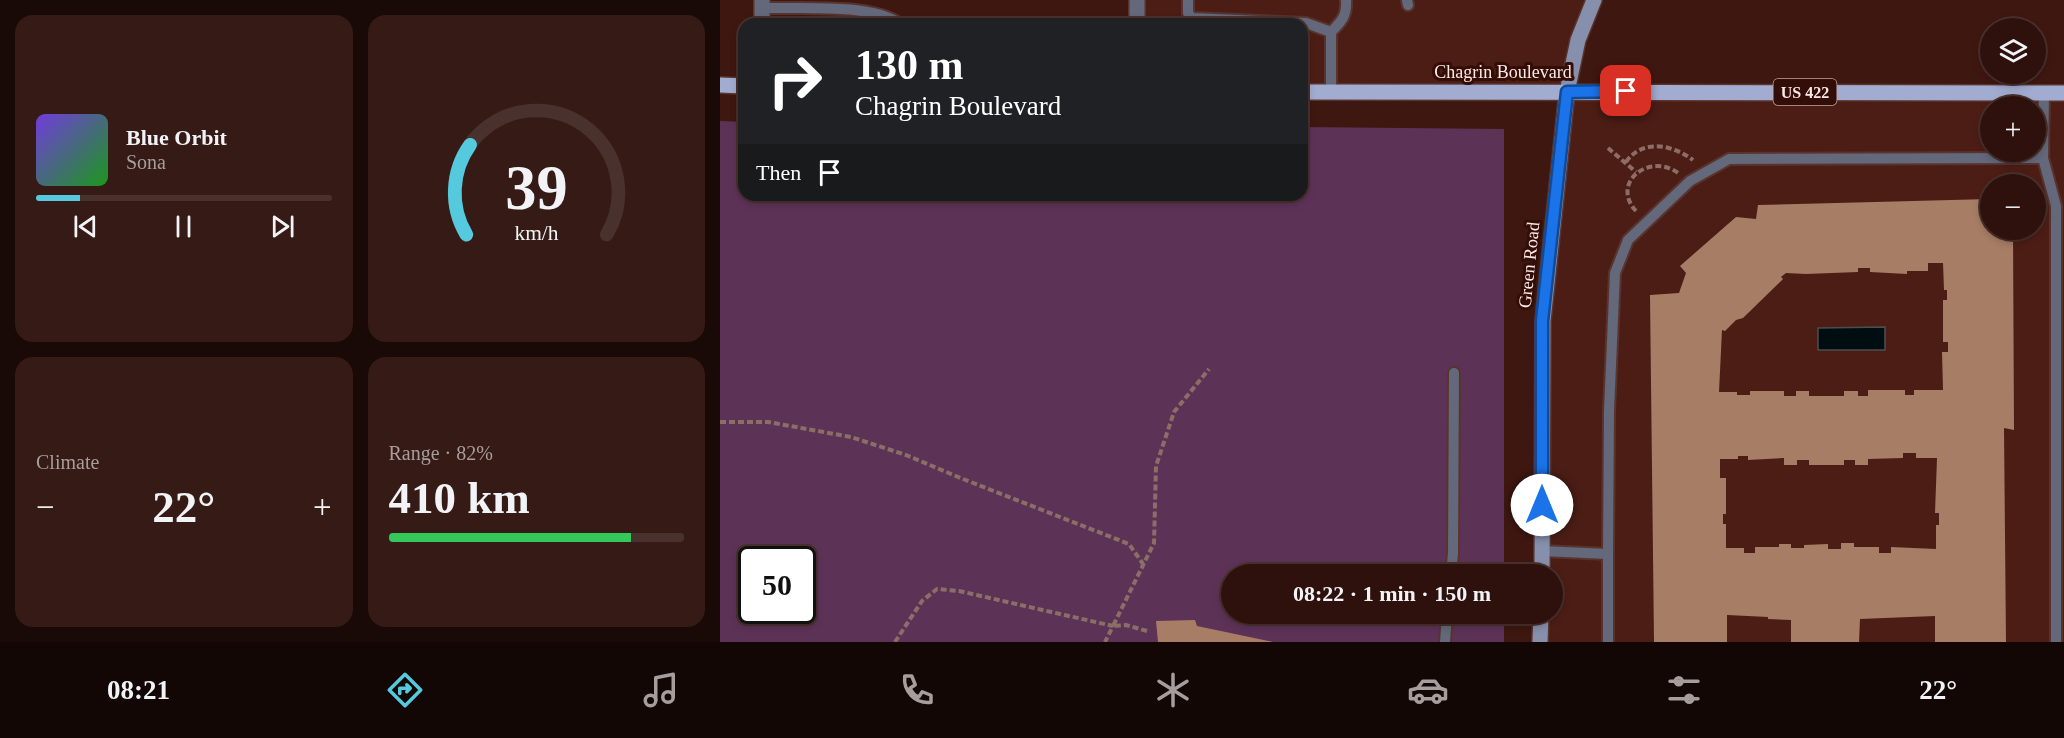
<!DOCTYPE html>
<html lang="en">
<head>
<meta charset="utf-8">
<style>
  body { margin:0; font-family:Georgia,serif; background:#361a15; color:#f1f3f6; height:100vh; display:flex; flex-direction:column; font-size:22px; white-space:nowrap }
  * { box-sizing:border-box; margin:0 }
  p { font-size:20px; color:#a79d9d }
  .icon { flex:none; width:33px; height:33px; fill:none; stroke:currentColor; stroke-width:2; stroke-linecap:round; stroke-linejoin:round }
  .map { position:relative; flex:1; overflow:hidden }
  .details { display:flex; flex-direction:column; gap:15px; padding:15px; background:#190907; width:720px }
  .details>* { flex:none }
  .guide { position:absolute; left:18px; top:18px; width:570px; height:183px; border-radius:18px; box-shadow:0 3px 9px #0003,0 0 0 2px #49312d; background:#202124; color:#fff; overflow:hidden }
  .buttons { position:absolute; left:1260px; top:18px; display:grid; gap:12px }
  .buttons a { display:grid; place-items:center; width:66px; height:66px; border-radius:50%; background:#2e110c; box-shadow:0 3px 9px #0003,0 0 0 2px #49312d; font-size:30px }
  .speed { position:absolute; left:18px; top:546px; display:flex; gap:12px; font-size:30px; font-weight:700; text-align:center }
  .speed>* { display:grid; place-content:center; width:78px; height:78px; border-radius:50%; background:#2e110c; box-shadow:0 3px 9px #0003,0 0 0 2px #49312d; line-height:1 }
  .speed .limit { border:3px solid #111; border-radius:9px; background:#fff; color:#111 }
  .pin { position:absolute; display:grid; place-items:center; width:51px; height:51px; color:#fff; margin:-26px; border-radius:12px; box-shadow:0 3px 9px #0006 }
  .me { position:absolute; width:66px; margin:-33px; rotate:0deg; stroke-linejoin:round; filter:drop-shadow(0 0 4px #0008) }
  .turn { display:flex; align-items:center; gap:21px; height:126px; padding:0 18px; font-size:27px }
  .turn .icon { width:78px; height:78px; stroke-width:2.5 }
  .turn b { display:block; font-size:42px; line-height:51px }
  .then { display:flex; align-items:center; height:57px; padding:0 18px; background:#0003; gap:12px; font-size:22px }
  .big { font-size:45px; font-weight:700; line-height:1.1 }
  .details .tile { flex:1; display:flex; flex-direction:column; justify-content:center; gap:9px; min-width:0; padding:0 21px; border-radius:18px; background:#361a15 }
  .details .dial { align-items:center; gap:0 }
  .dial svg { height:156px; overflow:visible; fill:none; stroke:#49312d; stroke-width:7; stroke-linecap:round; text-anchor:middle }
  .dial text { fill:#f1f3f6; stroke:none }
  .song { display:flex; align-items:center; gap:18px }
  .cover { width:72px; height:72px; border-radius:9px; background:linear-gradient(135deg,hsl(260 70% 55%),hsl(120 70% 35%)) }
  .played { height:6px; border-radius:3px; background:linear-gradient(90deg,#55cadf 15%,#49312d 15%) }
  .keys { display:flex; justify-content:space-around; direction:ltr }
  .heat { display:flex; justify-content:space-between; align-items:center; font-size:33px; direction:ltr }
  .charge { height:9px; border-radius:4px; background:linear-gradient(90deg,#34c759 82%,#49312d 0) }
  .details .tiles { flex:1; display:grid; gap:15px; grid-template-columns:repeat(2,1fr) }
  .trip { position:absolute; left:501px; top:564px; width:342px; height:60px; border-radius:30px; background:#2e110c; box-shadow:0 3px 9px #0003,0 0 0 2px #49312d; font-weight:700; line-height:60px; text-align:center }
  .menu { display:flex; height:96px; justify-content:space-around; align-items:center; background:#120705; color:#a79d9d }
  .menu .icon { width:42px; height:42px }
  .menu .selected { color:#55cadf }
  .menu b { font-size:27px; color:#f1f3f6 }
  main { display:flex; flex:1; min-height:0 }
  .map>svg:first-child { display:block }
  .built { fill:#4c1d15; fill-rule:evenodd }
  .green { fill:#5d3257; fill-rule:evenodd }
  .water { fill:#000d11; stroke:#4c4f50; stroke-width:1.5 }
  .building { fill:#a77d65; fill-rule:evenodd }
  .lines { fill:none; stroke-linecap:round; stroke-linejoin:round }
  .lane-casing { stroke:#59342e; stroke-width:14 }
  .street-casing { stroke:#59342e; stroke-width:18 }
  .secondary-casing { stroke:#59342e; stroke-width:18 }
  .primary-casing { stroke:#59342e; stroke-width:18 }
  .path { stroke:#8d6e67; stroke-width:4; stroke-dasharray:6 3; stroke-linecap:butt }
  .lane { stroke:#63687a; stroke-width:10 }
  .street { stroke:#63687a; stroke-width:15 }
  .secondary { stroke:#868fab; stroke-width:15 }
  .primary { stroke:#a1acd0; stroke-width:15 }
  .route-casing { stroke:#114b97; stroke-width:15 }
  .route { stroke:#1a73e8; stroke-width:10 }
  .labels { text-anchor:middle; stroke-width:6; stroke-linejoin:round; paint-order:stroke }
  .shield { fill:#330d07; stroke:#c1a6a1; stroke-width:1.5 }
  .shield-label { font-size:16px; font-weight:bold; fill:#fee8e3 }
  .street-label { font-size:18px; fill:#fee8e3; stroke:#330d07 }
</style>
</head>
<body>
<main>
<section class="details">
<div class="tiles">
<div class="tile">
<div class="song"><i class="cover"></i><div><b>Blue Orbit</b><p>Sona</p></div></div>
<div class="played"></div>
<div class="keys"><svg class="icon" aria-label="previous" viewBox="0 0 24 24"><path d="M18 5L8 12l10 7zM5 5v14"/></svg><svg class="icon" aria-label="pause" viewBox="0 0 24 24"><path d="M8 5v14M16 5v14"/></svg><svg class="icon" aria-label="next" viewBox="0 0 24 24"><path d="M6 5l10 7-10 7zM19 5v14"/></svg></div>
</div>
<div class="tile dial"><svg viewBox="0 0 100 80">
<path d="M14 69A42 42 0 1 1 86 69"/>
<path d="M14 69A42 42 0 0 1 16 23" stroke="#55cadf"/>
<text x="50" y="56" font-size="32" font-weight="700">39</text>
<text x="50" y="72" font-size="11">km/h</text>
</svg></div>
<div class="tile"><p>Climate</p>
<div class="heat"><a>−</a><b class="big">22°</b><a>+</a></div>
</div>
<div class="tile"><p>Range · 82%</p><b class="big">410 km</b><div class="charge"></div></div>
</div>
</section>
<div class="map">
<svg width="1344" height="642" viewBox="0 0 1344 642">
  <rect width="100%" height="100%" fill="#3e1710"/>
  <path class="built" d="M 417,0 L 873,0 L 847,91 L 1344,93 L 1344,642 L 818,642 L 819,614 L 832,614 L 832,574 L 820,574 L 823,321 L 847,92 L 582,92 L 582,24 L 417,24 ZM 1270,106 L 1316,106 L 1316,152 L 1270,152 ZM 1270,184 L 1316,184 L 1316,230 L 1270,230 Z"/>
  <path class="green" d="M 0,121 L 24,122 L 24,195 L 582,195 L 582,127 L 784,129 L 784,574 L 512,574 L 512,614 L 784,614 L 784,642 L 0,642 ZM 32,560 L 82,560 L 82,610 L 32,610 Z"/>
  <path class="water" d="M 1165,327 L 1165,350 L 1098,350 L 1098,328 Z"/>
  <g class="building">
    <path d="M 1270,199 L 1270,230 L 1293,230 L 1294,430 L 1284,428 L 1286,642 L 1215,642 L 1215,616 L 1140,619 L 1139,642 L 1071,642 L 1071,620 L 1048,619 L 1048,617 L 1007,615 L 1007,642 L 934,642 L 930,295 L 959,293 L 966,273 L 960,266 L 1016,217 L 1036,219 L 1038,205 ZM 1208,263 L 1223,263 L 1224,290 L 1227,290 L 1227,300 L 1223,300 L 1223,342 L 1228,342 L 1228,352 L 1222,352 L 1223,390 L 1194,390 L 1194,395 L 1185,395 L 1185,390 L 1148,390 L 1148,396 L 1138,396 L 1138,391 L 1124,391 L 1124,396 L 1089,396 L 1089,391 L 1076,391 L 1076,396 L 1064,396 L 1064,391 L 1030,391 L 1030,395 L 1017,395 L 1017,392 L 999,392 L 1002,330 L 1005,331 L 1016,320 L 1023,318 L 1063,279 L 1061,277 L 1066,273 L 1086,274 L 1138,272 L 1138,268 L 1150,268 L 1150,272 L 1187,274 L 1187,271 L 1208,271 ZM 1183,453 L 1196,453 L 1196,458 L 1217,458 L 1215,513 L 1219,513 L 1219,525 L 1216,525 L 1216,549 L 1171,547 L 1171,553 L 1159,553 L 1159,547 L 1134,547 L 1134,543 L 1121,543 L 1121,549 L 1108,549 L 1108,544 L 1084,545 L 1084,548 L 1071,548 L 1071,544 L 1059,544 L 1059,547 L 1035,547 L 1035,553 L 1024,553 L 1024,548 L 1006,548 L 1006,524 L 1003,524 L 1003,514 L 1006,514 L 1006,478 L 1000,478 L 1000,459 L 1018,459 L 1018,456 L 1028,456 L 1028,460 L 1064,458 L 1064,465 L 1077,465 L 1077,460 L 1089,460 L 1089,465 L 1124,465 L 1124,460 L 1135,460 L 1135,465 L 1148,465 L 1148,459 L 1183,458 Z"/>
    <path d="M 475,620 L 477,626 L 553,642 L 438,642 L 436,621 Z"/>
  </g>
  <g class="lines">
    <defs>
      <g id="lane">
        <path d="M 468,0 L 468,13 L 472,18 L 586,23 L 611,32"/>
        <path d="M 687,0 L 688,5"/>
        <path d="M 42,8 C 78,9 152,3 180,24"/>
        <path d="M 611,92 L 611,32 C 622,21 627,16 626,0"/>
        <path d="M 1324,93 L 1323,158 L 1336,206 L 1336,642"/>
        <path d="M 822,551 L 888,554 L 889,411 L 895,273 L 908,240 L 970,181 L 1009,159 L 1323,158"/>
        <path d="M 888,554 L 888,642"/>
        <path d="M 731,574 L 733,553 L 734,373"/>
        <path d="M 725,642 L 727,614"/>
      </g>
      <g id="street">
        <path d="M 42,0 L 42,24"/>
        <path d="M 417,0 L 417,24"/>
      </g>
      <g id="secondary">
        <path d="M 822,574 L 823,321 L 847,92 L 858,40 L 874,0"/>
        <path d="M 820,642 L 821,614"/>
      </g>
      <g id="primary">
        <path d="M 0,85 L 24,86"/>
        <path d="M 582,92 L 1344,93"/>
      </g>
    </defs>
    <use href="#lane" class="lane-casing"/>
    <use href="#street" class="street-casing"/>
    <use href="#secondary" class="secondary-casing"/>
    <use href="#primary" class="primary-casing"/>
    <g class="path">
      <path d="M 888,148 L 916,172"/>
      <path d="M 906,162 C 922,139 952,144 973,160"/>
      <path d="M 916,211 C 890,183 929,152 958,173"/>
      <path d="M 0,422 L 48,422 L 131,437 L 186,455 L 243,479 L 409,544 L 423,564"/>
      <path d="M 427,631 L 406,625 L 393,626 L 434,543 L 436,466 L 454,412 L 489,369"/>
      <path d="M 175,642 L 202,601 L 217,589 L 239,591 L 393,626 L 385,642"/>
    </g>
    <use href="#lane" class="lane"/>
    <use href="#street" class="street"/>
    <use href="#secondary" class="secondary"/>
    <use href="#primary" class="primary"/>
  </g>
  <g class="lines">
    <defs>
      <path id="route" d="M 822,505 L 822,321 L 847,92 L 906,91"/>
    </defs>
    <use href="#route" class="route-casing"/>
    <use href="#route" class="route"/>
  </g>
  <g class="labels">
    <rect class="shield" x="1053.5" y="79" width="63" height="26" rx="4.5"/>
    <g class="shield-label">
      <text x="1085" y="98">US 422</text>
    </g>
    <g class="street-label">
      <text x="783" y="78">Chagrin Boulevard</text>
      <text transform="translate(809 265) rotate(-84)" y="6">Green Road</text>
    </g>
  </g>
</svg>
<div class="buttons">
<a><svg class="icon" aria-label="layers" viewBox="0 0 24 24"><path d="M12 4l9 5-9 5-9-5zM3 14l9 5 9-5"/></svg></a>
<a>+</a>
<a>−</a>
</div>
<div class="speed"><div class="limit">50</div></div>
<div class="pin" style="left:906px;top:91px;background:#d93025"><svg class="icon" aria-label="arrive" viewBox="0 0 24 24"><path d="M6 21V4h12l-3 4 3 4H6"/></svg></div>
<svg class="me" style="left:822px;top:505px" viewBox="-20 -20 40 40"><circle r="19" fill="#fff"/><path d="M0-13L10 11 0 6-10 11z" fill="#1a73e8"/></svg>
<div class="trip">08:22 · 1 min · 150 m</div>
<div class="guide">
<div class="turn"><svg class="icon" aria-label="right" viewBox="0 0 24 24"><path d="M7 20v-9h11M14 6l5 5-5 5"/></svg><div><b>130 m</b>Chagrin Boulevard</div></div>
<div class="then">Then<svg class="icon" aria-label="arrive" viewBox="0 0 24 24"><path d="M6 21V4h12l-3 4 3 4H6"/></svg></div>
</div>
</div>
</main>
<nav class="menu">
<b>08:21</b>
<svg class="icon selected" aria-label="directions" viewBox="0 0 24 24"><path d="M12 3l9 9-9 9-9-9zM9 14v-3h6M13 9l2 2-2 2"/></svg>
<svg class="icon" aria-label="music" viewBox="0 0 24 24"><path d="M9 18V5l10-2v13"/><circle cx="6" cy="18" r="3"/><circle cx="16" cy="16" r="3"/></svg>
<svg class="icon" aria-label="phone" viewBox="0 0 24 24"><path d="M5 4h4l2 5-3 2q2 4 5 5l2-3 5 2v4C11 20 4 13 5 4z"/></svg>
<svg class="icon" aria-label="climate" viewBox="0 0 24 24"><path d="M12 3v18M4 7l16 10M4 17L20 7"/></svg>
<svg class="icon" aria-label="car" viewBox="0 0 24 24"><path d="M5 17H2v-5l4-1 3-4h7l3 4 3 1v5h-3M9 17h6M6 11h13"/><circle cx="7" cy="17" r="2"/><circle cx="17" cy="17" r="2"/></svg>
<svg class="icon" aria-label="filters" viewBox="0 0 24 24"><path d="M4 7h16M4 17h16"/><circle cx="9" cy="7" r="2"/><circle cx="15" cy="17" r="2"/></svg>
<b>22°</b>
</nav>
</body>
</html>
